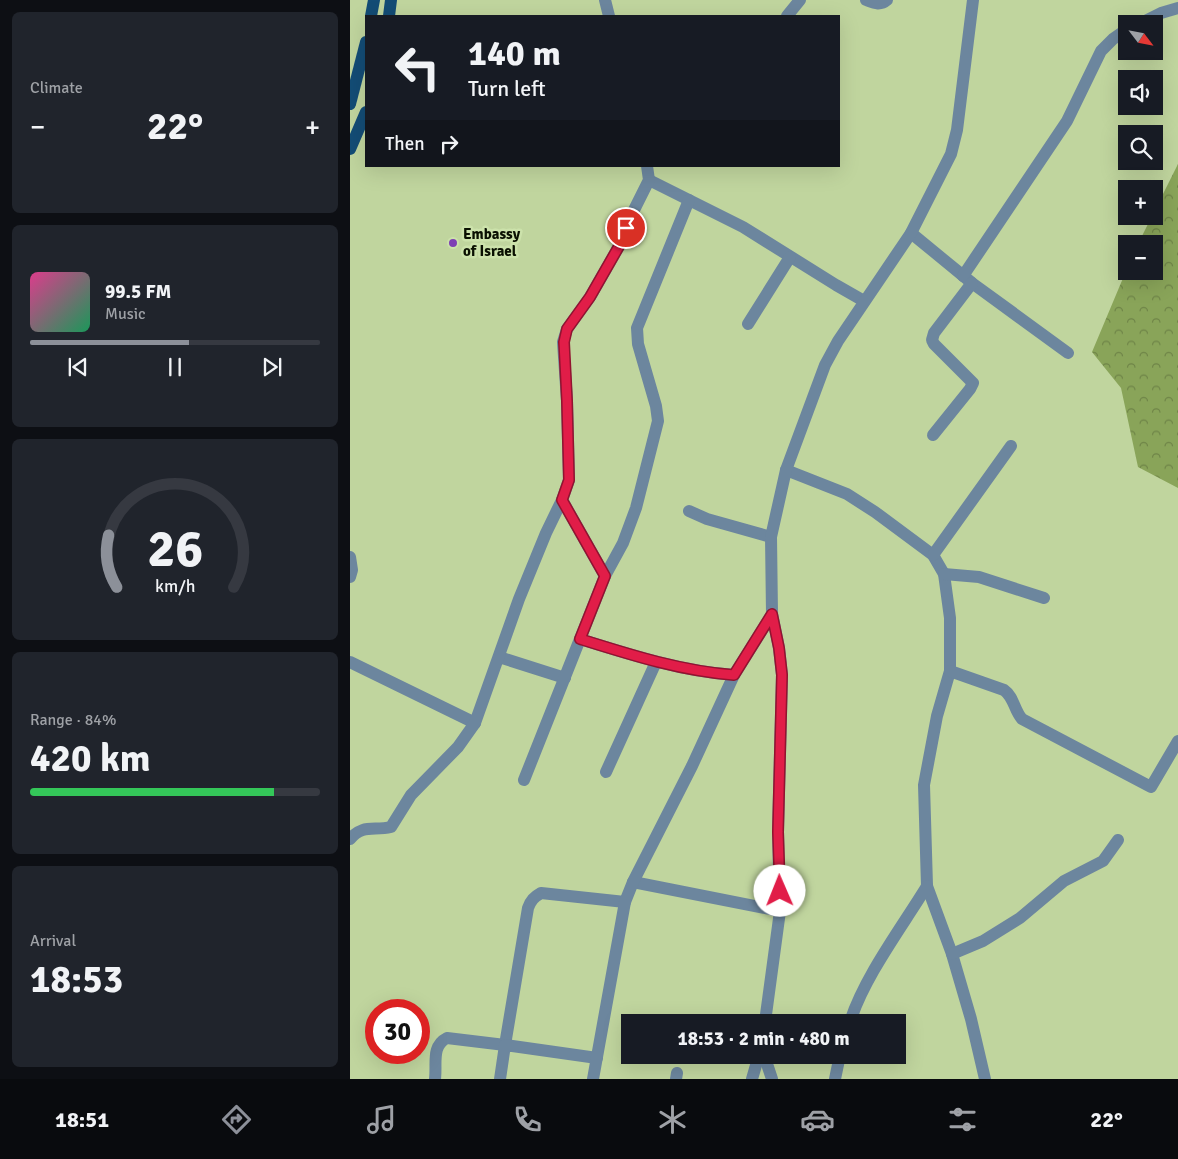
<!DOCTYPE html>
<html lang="en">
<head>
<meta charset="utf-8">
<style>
  body { margin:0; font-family:Signika,sans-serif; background:#20242c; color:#f1f3f6; height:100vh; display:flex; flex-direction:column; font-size:19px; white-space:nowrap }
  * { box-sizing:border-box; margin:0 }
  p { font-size:16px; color:#9ea1a6 }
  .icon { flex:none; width:28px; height:28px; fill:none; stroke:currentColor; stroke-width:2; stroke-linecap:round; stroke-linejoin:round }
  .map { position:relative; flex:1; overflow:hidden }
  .sheet { display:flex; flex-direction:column; gap:12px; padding:12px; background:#0d0f14; width:350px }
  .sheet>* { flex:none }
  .banner { position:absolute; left:15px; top:15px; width:475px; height:152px; border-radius:0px; box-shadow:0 5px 20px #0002; background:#171b24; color:#f1f3f6; overflow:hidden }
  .needle { width:32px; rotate:122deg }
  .controls { position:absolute; left:768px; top:15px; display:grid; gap:10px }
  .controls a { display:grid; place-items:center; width:45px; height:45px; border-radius:0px; background:#171b24; box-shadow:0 5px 20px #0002; font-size:25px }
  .speed { position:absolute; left:15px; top:999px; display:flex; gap:10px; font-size:25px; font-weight:700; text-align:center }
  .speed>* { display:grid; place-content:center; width:65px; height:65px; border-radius:50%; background:#171b24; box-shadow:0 5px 20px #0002; line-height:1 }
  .speed .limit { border:8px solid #d22; background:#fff; color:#111 }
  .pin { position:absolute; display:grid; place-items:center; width:42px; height:42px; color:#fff; margin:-21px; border:2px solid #fff; border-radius:50%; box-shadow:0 1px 5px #0007 }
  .me { position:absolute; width:55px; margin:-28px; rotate:359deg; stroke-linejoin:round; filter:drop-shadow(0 0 4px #0008) }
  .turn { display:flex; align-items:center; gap:18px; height:105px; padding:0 20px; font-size:22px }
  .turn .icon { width:65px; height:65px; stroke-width:2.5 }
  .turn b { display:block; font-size:35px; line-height:42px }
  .then { display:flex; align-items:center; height:48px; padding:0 20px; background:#0003; gap:10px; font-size:19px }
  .big { font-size:38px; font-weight:700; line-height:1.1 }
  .sheet .widget { flex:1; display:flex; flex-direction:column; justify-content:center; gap:8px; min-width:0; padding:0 18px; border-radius:8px; background:#20242c }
  .sheet .dial { align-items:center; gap:0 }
  .dial svg { height:130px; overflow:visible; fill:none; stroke:#363941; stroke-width:7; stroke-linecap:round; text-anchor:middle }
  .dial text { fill:#f1f3f6; stroke:none }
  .song { display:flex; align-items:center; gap:15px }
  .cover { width:60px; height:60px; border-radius:8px; background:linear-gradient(135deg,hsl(330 70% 55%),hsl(150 70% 35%)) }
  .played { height:5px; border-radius:2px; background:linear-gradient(90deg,#8c9099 55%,#363941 55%) }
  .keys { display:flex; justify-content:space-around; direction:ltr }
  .heat { display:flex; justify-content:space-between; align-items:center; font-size:28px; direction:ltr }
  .charge { height:8px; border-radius:4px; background:linear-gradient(90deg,#34c759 84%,#363941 0) }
  .trip { position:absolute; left:271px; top:1014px; width:285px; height:50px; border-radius:0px; background:#171b24; box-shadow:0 5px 20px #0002; font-weight:700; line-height:50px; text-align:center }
  .menu { display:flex; height:80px; justify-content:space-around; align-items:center; background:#090b0e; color:#9ea1a6 }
  .menu .icon { width:35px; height:35px }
  .menu .on { color:#8c9099 }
  .menu b { font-size:22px; color:#f1f3f6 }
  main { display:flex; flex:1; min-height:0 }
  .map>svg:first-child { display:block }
  .forest { fill:url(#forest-crowns) }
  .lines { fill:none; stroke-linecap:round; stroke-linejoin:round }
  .minor { stroke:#6c869e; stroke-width:12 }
  .major { stroke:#134c75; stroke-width:12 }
  .route-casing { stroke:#92132f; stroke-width:12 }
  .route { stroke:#e11d48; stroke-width:9 }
  .poi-dot { fill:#7d3fb4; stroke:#cce2ab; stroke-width:2 }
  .labels { text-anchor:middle; stroke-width:5; stroke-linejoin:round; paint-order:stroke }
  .poi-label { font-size:15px; font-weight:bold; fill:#0a1001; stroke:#cce2ab; text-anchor:start }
</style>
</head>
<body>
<main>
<section class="sheet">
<div class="widget"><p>Climate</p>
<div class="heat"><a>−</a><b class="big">22°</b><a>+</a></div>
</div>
<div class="widget">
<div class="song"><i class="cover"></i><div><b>99.5 FM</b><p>Music</p></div></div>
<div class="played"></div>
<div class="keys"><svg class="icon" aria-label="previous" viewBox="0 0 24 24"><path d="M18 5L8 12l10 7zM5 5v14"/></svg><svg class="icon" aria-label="pause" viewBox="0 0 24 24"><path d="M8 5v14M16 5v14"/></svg><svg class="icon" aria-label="next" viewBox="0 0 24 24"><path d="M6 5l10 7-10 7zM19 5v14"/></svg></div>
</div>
<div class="widget dial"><svg viewBox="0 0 100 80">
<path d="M14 69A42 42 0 1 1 86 69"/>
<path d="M14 69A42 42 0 0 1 9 37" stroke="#8c9099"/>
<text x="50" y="56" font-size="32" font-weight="700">26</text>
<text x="50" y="72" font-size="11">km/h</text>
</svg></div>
<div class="widget"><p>Range · 84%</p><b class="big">420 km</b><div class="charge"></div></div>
<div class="widget"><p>Arrival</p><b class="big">18:53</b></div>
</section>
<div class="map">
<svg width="828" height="1079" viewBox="0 0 828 1079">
  <defs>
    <pattern id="forest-crowns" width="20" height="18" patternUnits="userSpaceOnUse" patternTransform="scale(1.25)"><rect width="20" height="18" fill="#89a459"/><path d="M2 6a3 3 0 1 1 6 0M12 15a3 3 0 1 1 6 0" fill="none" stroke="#6e8447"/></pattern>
  </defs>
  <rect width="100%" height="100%" fill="#c0d59e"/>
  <path class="forest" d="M 828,164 L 828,488 L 788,467 L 771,388 L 742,352 L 776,271 L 804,271 L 804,244 L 788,244 L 802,216 L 804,216 L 804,212 Z"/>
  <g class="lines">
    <g class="minor">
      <path d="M 255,0 L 259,16"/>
      <path d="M 516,0 C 524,3 530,6 537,0"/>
      <path d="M 437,16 L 450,0"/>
      <path d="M 789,24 L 811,13 L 828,8"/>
      <path d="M 299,180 L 393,227 L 486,285 L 514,301"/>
      <path d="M 339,200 L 287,328 L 288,344 L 306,406 L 308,421 L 286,508 L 273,543 L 255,576 L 230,639 C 281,655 331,671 384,675"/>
      <path d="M 561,233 L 622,283 L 718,353"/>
      <path d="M 613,276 L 717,121 L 751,51 L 763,39 L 776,30"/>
      <path d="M 398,324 L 440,257"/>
      <path d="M 583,435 L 620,389 L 623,383 L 584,344 L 582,340 L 584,333 L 622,283"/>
      <path d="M 436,470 L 497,494 L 525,512 L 583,555 L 594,574 L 600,618 L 600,671 L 587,716 L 574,785 L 577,886 L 602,954 L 621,1019 L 635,1079"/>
      <path d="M 339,511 L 357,519 L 421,537"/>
      <path d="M 583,555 L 661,446"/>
      <path d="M 0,557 L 2,570 L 0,577"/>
      <path d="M 594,574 L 629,577 L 694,598"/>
      <path d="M 255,576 L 212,500 L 219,480 L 217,401 L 213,342 L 217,329 L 240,297 L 272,241 L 281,216 L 299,180 L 297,166"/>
      <path d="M 149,657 L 215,678"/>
      <path d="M 0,662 L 125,723"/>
      <path d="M 600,671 L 654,690 C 664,697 664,710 672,719 L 801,787 L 828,741"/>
      <path d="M 256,772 L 306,662"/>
      <path d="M 174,780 L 230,639"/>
      <path d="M 0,839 C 13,824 23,831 41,827 L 61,795 L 108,747 L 125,723 L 169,599 L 196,533 L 212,500"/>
      <path d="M 283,882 L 430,911"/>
      <path d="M 602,954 L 633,941 L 670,918 L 714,881 L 753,861 L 768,840"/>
      <path d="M 415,1022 L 430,911 L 428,832 L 432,675 L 429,648 L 422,614"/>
      <path d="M 500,1022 C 514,977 552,927 577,886"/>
      <path d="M 414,1055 L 422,1079"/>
      <path d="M 85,1079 C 87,1064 81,1046 97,1038 L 155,1045 L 178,908 C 181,900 184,897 191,893 L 275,902"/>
      <path d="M 150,1079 L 155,1045 L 247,1058"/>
      <path d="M 243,1079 L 275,902 L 283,882 L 342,766 L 384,675 L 422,614 L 421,537 L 436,470 L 475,365 L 488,341 L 561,233 L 601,154 L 607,130 L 623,0"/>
      <path d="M 326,1079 L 327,1073"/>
      <path d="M 402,1079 L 409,1055"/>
      <path d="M 485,1079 L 490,1055"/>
    </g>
    <g class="major">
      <path d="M 21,16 L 24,0"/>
      <path d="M 39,16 L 41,0"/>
      <path d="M 0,104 L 16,42"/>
      <path d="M 0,149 L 16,112"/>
    </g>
  </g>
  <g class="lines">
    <defs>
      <path id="route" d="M 276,228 L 272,241 L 240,297 L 217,329 L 214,342 L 217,401 L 219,480 L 212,500 L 255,576 L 230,639 C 281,655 331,671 384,675 L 422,614 L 429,648 L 432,675 L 428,832 L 430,891"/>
    </defs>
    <use href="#route" class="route-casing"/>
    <use href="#route" class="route"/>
  </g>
  <circle class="poi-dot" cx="103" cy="243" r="5"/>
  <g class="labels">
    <g class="poi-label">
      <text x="113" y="239">Embassy<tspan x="113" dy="17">of Israel</tspan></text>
    </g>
  </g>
</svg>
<div class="controls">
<a><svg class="needle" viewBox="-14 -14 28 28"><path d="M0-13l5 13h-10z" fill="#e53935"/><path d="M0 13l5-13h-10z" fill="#9ea1a6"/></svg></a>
<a><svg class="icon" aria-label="sound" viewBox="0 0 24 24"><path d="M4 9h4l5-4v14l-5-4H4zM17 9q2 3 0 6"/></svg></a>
<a><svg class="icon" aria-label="search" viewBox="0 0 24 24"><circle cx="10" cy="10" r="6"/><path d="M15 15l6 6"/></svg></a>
<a>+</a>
<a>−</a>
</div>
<div class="speed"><div class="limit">30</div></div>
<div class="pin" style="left:276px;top:228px;background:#d93025"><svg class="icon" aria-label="arrive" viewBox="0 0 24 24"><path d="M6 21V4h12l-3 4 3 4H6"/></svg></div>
<svg class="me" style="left:430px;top:891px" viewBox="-20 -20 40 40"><circle r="19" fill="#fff"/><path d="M0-13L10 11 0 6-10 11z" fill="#e11d48"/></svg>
<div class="trip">18:53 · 2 min · 480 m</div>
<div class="banner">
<div class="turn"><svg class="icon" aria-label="left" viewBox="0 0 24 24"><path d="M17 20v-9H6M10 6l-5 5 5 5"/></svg><div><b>140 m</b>Turn left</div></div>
<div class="then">Then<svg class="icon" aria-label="right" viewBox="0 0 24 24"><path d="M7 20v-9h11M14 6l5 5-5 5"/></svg></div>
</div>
</div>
</main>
<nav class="menu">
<b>18:51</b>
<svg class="icon on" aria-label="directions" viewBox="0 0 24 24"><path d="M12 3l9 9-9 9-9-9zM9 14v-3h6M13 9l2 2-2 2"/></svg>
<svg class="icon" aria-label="music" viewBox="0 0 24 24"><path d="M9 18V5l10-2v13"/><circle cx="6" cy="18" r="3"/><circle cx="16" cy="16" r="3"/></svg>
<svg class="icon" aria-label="phone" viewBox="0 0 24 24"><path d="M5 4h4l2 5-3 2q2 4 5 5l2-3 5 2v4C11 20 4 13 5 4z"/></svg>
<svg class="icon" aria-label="climate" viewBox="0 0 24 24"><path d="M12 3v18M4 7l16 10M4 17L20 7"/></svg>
<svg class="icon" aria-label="car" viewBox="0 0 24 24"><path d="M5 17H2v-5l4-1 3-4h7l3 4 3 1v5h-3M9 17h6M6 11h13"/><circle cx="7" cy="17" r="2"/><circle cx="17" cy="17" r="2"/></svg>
<svg class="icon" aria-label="filters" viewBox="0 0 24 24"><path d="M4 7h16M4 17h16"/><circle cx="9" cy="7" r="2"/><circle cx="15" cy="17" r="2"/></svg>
<b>22°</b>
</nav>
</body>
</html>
